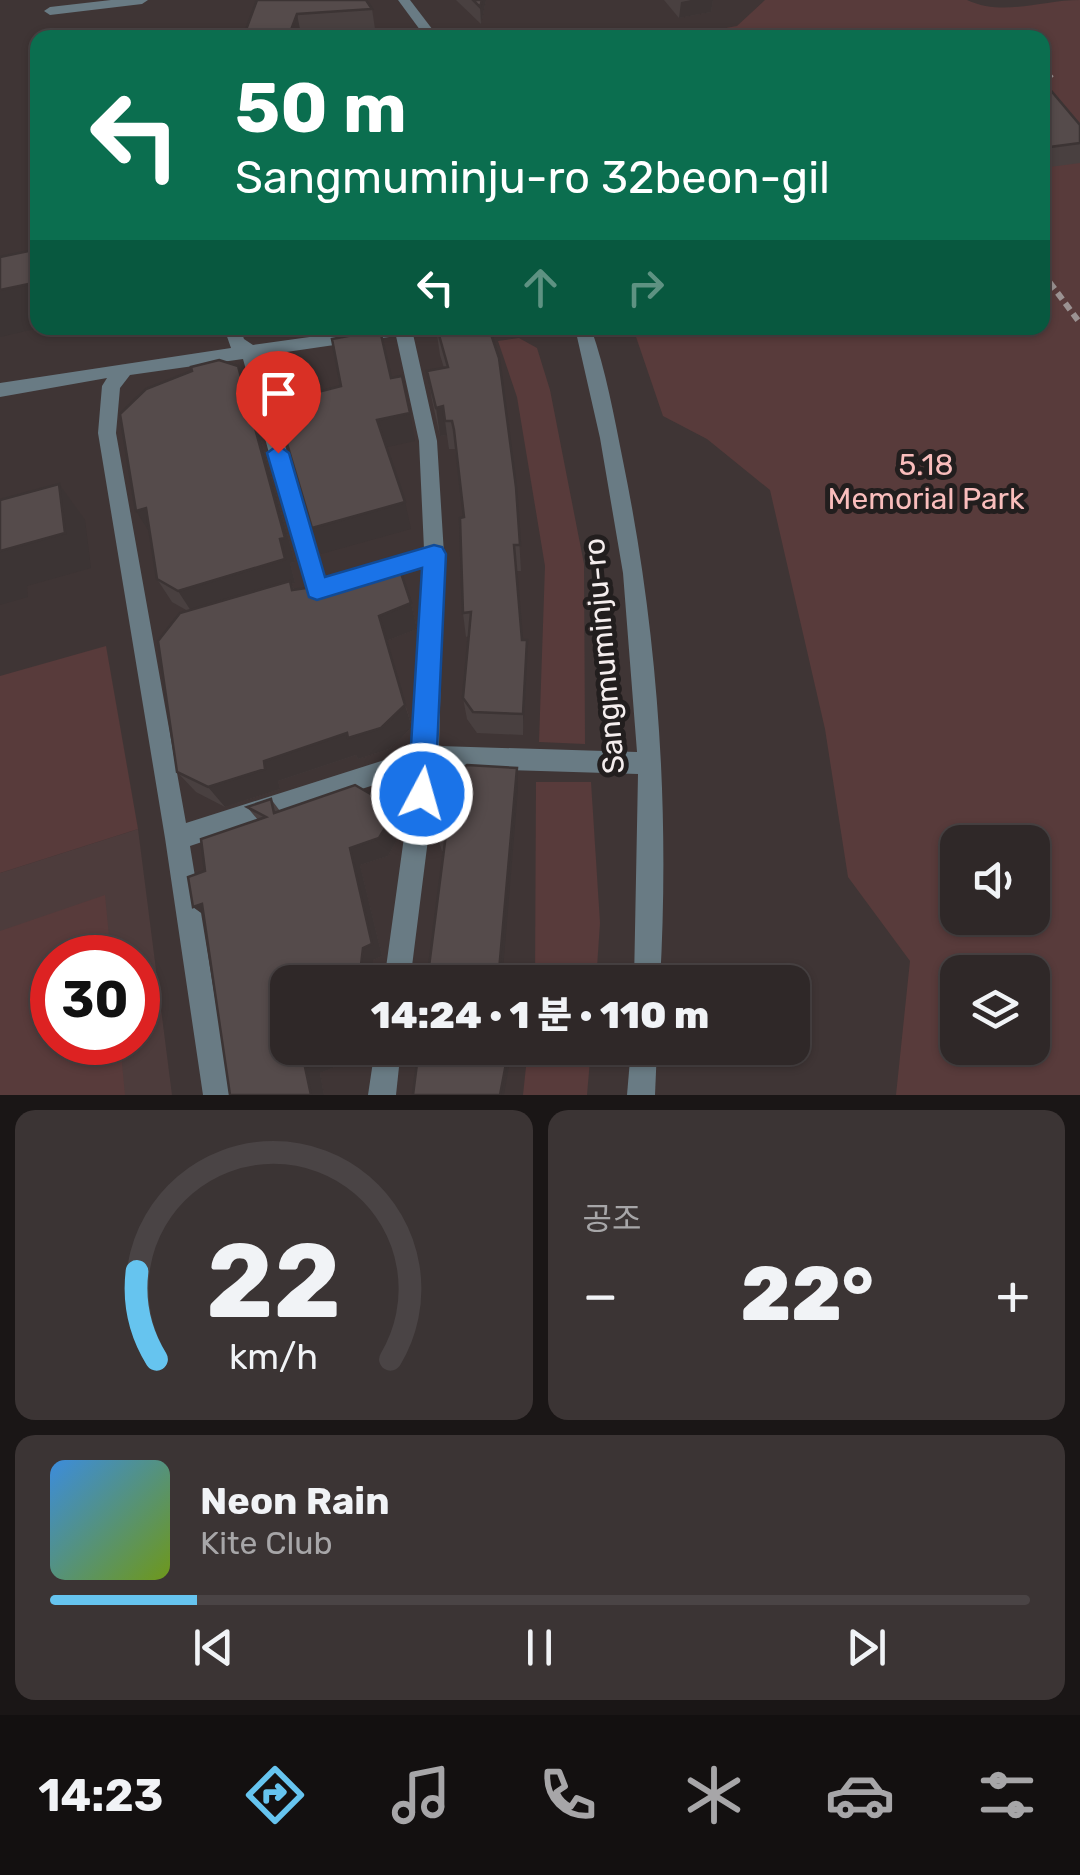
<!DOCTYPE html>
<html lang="ko">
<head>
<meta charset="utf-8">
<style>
  body { margin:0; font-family:Rubik,"Noto Sans KR",sans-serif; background:#3b3434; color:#f1f3f6; height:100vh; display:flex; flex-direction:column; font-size:38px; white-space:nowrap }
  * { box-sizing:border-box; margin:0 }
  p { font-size:32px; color:#a7a6a8 }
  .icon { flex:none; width:55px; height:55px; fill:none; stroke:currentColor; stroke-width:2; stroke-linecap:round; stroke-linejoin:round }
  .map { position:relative; height:1095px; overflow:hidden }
  .panel { display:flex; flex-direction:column; gap:15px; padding:15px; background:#1a1616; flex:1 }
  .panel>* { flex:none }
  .banner { position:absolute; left:30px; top:30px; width:1020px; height:305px; border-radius:20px; box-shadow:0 2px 8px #0004,0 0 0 2px #4a4445; background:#0b6e4f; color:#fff; overflow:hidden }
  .controls { position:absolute; left:940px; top:825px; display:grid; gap:20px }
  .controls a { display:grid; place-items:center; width:110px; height:110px; border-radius:20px; background:#2f2828; box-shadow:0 2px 8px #0004,0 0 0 2px #4a4445; font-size:50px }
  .speed { position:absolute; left:30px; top:935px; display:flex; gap:20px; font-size:50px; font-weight:700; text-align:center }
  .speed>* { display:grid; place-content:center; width:130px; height:130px; border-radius:50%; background:#2f2828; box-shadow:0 2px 8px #0004,0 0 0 2px #4a4445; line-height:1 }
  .speed .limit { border:15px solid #d22; background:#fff; color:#111 }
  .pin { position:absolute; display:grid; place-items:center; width:85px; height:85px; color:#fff; margin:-102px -42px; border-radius:50% 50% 50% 0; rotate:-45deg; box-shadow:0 0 10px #0007 }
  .pin .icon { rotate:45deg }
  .me { position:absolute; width:110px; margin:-55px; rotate:6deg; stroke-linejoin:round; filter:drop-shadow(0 0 8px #0008) }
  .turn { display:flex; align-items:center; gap:35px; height:210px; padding:0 40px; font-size:45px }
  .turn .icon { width:130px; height:130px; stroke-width:2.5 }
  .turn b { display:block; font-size:70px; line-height:85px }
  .lanes { display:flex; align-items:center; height:95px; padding:0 40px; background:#0003; justify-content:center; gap:50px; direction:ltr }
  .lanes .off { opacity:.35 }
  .big { font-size:75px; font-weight:800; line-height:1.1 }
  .panel .tile { flex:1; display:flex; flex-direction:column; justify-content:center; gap:15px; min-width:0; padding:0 35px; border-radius:20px; background:#3b3434 }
  .panel .dial { align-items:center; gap:0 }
  .dial svg { height:260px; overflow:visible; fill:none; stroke:#4a4445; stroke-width:7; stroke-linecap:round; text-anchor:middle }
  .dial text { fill:#f1f3f6; stroke:none }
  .song { display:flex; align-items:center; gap:30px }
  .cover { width:120px; height:120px; border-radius:15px; background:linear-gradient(135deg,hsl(210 70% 55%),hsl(80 70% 35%)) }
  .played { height:10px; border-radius:5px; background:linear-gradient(90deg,#66c4ef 15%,#4a4445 15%) }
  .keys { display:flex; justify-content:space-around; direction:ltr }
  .heat { display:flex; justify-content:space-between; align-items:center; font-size:55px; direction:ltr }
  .panel .tiles { flex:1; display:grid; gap:15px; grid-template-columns:1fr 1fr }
  .tile:last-child { grid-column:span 2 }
  .trip { position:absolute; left:270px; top:965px; width:540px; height:100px; border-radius:20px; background:#2f2828; box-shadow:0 2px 8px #0004,0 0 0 2px #4a4445; font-weight:800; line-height:100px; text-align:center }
  .tab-bar { display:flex; height:160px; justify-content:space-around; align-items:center; background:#131010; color:#a7a6a8 }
  .tab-bar .icon { width:70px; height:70px }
  .tab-bar .active { color:#66c4ef }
  .tab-bar b { font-size:45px; color:#f1f3f6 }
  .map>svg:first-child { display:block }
  .built { fill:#4d3c3c; fill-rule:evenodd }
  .green { fill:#583b3b; fill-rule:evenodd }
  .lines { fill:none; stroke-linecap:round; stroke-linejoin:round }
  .path-far1 { stroke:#9b9292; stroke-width:5; stroke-dasharray:5 4; stroke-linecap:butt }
  .path { stroke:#9b9292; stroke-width:6; stroke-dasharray:8 5; stroke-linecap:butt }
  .street { fill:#697b84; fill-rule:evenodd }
  .wall { fill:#494040 }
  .shaded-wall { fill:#3c3434 }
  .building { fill:#554b4b; stroke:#3c3434; stroke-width:2.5 }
  .route { fill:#1a73e8; stroke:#114b97; stroke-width:2.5 }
  .labels { text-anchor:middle; stroke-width:10; stroke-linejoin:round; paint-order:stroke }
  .park-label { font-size:30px; fill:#f9bdbc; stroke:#221e1e }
  .street-label { font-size:30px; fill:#f4eded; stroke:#221e1e }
</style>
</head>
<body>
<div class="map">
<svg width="1080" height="1095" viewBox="0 0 1080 1095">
  <rect width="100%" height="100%" fill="#3f3535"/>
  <path class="built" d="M 138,829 L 172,1095 L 0,1095 L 0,873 ZM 52,958 L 138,958 L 138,1042 L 52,1042 Z"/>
  <g class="green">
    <path d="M 765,0 L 967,0 C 1004,17 1041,0 1080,0 L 1080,1095 L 896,1095 L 910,961 L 848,877 L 825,729 L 770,490 L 707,439 L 663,416 L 633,328 L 1042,328 L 1042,38 L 677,37 L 737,26 ZM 958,842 L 1032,842 L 1032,918 L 958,918 ZM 958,972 L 1032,972 L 1032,1048 L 958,1048 Z"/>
    <path d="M 519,338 L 537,348 L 550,390 L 584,564 L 585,744 L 539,742 L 545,566 L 517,397 L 498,341 Z"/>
    <path d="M 106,646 L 138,829 L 0,873 L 0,676 Z"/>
    <path d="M 536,782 L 591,782 L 600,923 L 596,982 L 535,982 Z"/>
    <path d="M 105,895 L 111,957 L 52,958 L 52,1042 L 120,1043 L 125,1095 L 0,1095 L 0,931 Z"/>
    <path d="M 528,1048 L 591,1048 L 587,1095 L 523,1095 Z"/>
  </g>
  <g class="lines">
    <g class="path-far1">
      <path d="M 1007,34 L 1011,38"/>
      <path d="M 1042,68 L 1053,79"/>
      <path d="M 1042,271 L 1044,274"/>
    </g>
    <path class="path" d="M 1042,272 L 1080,323"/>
    <g class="street">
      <path d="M 111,0 L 148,0 L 142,4 L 50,15 L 44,11 L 50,7 Z"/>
      <path d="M 398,0 L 410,0 L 439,38 L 426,38 Z"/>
      <path d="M 224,328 L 240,328 L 244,339 L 253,345 L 374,328 L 421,328 L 413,334 L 437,441 L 444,554 L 439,746 L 637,752 L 623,573 L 600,438 L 575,328 L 591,328 C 606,371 614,416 623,461 C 658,632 670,808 660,982 L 634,982 L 638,774 L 437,768 L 410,982 L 384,982 L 413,772 L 190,846 L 231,1095 L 203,1095 L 165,838 L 98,433 L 102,386 L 107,378 L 0,397 L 0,383 L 231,348 ZM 396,336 L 419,441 L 424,549 L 360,569 L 357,575 L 360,581 L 367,584 L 423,566 L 416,750 L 186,823 L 116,433 L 120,388 L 130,375 L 243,359 L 307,590 L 310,596 L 317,599 L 324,596 L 327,590 L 259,356 Z"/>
      <path d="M 375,1048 L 401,1048 L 396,1095 L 368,1095 Z"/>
      <path d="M 631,1048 L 657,1048 L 655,1095 L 627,1095 Z"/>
    </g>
  </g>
  <g class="wall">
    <path d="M 257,0 L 372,9 L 375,29 L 301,34 Z"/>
    <path d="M 456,0 L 486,0 L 481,24 Z"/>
    <path d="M 664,0 L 713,0 L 711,12 L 679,18 Z"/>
    <path d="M 1042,80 L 1080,125 L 1080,163 L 1042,168 Z"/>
    <path d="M 436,328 L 516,487 L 521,571 L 516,571 L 522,640 L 527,663 L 523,735 L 477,733 L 467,719 L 463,698 L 469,636 L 466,637 L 463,613 L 464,517 L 455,449 L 449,449 L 447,435 L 440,436 L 432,400 L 427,371 L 444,368 L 440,355 Z"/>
    <path d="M 238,366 L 248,393 L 295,562 L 290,563 L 295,583 L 291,584 L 294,589 L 411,603 L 417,629 L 386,641 L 412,727 L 389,749 L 358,759 L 356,755 L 278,781 L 280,789 L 225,807 L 196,792 L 177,772 L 188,611 L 172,602 L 157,579 Z"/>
    <path d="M 518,789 L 444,851 L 442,851 L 436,833 Z"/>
    <path d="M 271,799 L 280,811 L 386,803 L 399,836 L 388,856 L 360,865 L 382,956 L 373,960 L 288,1048 L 366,1048 L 365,1055 L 320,1073 L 324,1095 L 230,1095 L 204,915 L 193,907 L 205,871 L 258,820 L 247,807 Z"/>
  </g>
  <g class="shaded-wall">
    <path d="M 482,0 L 486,0 L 481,24 L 480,7 Z"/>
    <path d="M 691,0 L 713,0 L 711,12 L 679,18 L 681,2 Z"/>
    <path d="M 297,14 L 301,34 L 300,38 L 288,38 Z"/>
    <path d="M 38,282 L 39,328 L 0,337 L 0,290 Z"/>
    <path d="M 238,366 L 248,393 L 295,562 L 290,563 L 295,583 L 291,584 L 303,616 L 193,614 L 178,591 Z"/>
    <path d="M 443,406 L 447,435 L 440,436 L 436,408 Z"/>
    <path d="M 410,413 L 415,441 L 383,448 L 377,420 Z"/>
    <path d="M 59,484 L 85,520 L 91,568 L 27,586 L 28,597 L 0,605 L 0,551 Z"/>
    <path d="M 405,502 L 411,529 L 321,554 L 312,528 Z"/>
    <path d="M 146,508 L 152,536 L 136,511 Z"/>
    <path d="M 411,603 L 417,629 L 386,641 L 379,616 Z"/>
    <path d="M 527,640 L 527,663 L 523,735 L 523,714 Z"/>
    <path d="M 405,705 L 412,727 L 389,749 L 358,759 L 356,755 L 278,781 L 280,789 L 225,807 L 208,787 L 264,761 Z"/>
    <path d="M 517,768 L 518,789 L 502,982 L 498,982 Z"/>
    <path d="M 386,803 L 399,836 L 388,856 L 360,865 L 382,956 L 373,960 L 371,982 L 359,982 L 350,848 Z"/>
    <path d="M 202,904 L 213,921 L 193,907 Z"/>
    <path d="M 354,1048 L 366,1048 L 365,1055 L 320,1073 L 324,1095 L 311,1095 L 305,1067 Z"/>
    <path d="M 509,1048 L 512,1048 L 504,1095 L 500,1095 Z"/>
  </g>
  <g class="building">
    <path d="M 257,0 L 366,0 L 372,9 L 297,14 L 288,38 L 243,38 Z"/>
    <path d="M 473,0 L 482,0 L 480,7 Z"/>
    <path d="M 1042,80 L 1080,125 L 1080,143 L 1042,148 Z"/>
    <path d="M 38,249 L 38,282 L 0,290 L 0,257 Z"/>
    <path d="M 437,328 L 489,328 L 499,358 L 516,487 L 520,545 L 514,545 L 522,640 L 527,640 L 523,714 L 473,712 L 463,698 L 471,612 L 463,613 L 460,518 L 464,517 L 454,430 L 452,421 L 445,421 L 443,406 L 436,408 L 427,371 L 448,367 Z"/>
    <path d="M 380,330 L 391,378 L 402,376 L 410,413 L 377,420 L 405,502 L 312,528 L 275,403 L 341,386 L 332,339 Z"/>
    <path d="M 219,360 L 238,366 L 285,538 L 280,539 L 285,559 L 178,591 L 157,579 L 146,508 L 136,511 L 120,414 L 146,389 L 192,371 L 191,367 Z"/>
    <path d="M 59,484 L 65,533 L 0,551 L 0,500 Z"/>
    <path d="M 385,565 L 401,573 L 411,603 L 379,616 L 405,705 L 381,728 L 348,738 L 347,733 L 264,761 L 265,769 L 208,787 L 177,772 L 158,641 L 180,613 L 290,581 L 292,590 L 306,588 Z"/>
    <path d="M 467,765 L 517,768 L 498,982 L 427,982 L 446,834 L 436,833 L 443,781 Z"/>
    <path d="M 355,785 L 386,803 L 391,818 L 379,838 L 350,848 L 372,944 L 363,948 L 359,982 L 288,982 L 288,1048 L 353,1049 L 305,1067 L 311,1095 L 230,1095 L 202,904 L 193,907 L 188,877 L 205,871 L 201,839 L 266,817 L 247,807 L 271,799 L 274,813 Z"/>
    <path d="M 419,1048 L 509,1048 L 500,1095 L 413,1095 Z"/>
  </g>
  <path class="route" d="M 278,445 L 289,453 L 325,577 L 434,545 L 442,547 L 446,554 L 435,794 L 431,804 L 422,807 L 412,804 L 408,794 L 422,568 L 317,600 L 309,597 L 267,453 Z"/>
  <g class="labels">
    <g class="park-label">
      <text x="926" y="475">5.18<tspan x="926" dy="34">Memorial Park</tspan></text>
    </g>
    <g class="street-label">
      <text transform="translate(604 656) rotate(-95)" y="10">Sangmuminju-ro</text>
    </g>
  </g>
</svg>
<div class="controls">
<a><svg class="icon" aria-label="sound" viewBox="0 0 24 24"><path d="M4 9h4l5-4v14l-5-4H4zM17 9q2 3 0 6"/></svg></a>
<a><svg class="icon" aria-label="layers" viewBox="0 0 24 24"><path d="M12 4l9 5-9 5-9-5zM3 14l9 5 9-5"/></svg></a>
</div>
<div class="speed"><div class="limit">30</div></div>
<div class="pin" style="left:278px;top:453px;background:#d93025"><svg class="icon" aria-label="arrive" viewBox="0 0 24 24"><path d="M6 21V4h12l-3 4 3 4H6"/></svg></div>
<svg class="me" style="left:422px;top:794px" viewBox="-20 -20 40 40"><circle r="17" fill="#1a73e8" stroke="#fff" stroke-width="3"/><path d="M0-11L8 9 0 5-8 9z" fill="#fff"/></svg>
<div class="trip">14:24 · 1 분 · 110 m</div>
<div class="banner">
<div class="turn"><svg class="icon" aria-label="left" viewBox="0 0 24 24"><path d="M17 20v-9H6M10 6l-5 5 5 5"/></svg><div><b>50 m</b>Sangmuminju-ro 32beon-gil</div></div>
<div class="lanes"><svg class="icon" aria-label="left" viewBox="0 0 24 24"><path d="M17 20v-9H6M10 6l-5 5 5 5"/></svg><svg class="icon off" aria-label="ahead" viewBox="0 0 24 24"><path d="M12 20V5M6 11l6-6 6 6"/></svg><svg class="icon off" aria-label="right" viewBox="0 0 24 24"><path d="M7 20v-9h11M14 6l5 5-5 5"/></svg></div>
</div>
</div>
<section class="panel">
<div class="tiles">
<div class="tile dial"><svg viewBox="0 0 100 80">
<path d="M14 69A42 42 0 1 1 86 69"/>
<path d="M14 69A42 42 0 0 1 8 42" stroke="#66c4ef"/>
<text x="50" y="56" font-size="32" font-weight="700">22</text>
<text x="50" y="72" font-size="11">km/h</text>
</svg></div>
<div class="tile"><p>공조</p>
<div class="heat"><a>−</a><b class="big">22°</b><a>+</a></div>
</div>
<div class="tile">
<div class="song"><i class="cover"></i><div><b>Neon Rain</b><p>Kite Club</p></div></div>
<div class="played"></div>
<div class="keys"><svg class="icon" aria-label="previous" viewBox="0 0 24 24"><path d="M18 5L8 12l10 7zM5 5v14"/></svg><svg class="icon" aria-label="pause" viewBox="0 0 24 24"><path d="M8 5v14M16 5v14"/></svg><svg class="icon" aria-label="next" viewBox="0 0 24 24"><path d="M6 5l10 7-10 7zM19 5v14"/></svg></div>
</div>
</div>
</section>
<nav class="tab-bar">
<b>14:23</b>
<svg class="icon active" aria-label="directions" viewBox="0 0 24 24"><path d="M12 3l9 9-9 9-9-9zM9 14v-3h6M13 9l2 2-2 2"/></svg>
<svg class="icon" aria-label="music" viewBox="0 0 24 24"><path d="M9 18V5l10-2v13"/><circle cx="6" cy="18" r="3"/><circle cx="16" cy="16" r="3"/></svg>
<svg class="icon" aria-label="phone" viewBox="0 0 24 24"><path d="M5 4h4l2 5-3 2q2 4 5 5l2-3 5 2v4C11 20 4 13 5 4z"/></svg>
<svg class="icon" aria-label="climate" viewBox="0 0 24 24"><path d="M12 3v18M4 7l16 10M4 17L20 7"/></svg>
<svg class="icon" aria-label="car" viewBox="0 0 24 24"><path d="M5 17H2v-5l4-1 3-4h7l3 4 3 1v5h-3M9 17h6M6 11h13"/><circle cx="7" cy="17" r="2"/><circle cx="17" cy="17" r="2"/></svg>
<svg class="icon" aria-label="filters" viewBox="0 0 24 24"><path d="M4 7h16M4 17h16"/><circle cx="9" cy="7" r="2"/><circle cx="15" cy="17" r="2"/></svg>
</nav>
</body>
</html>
